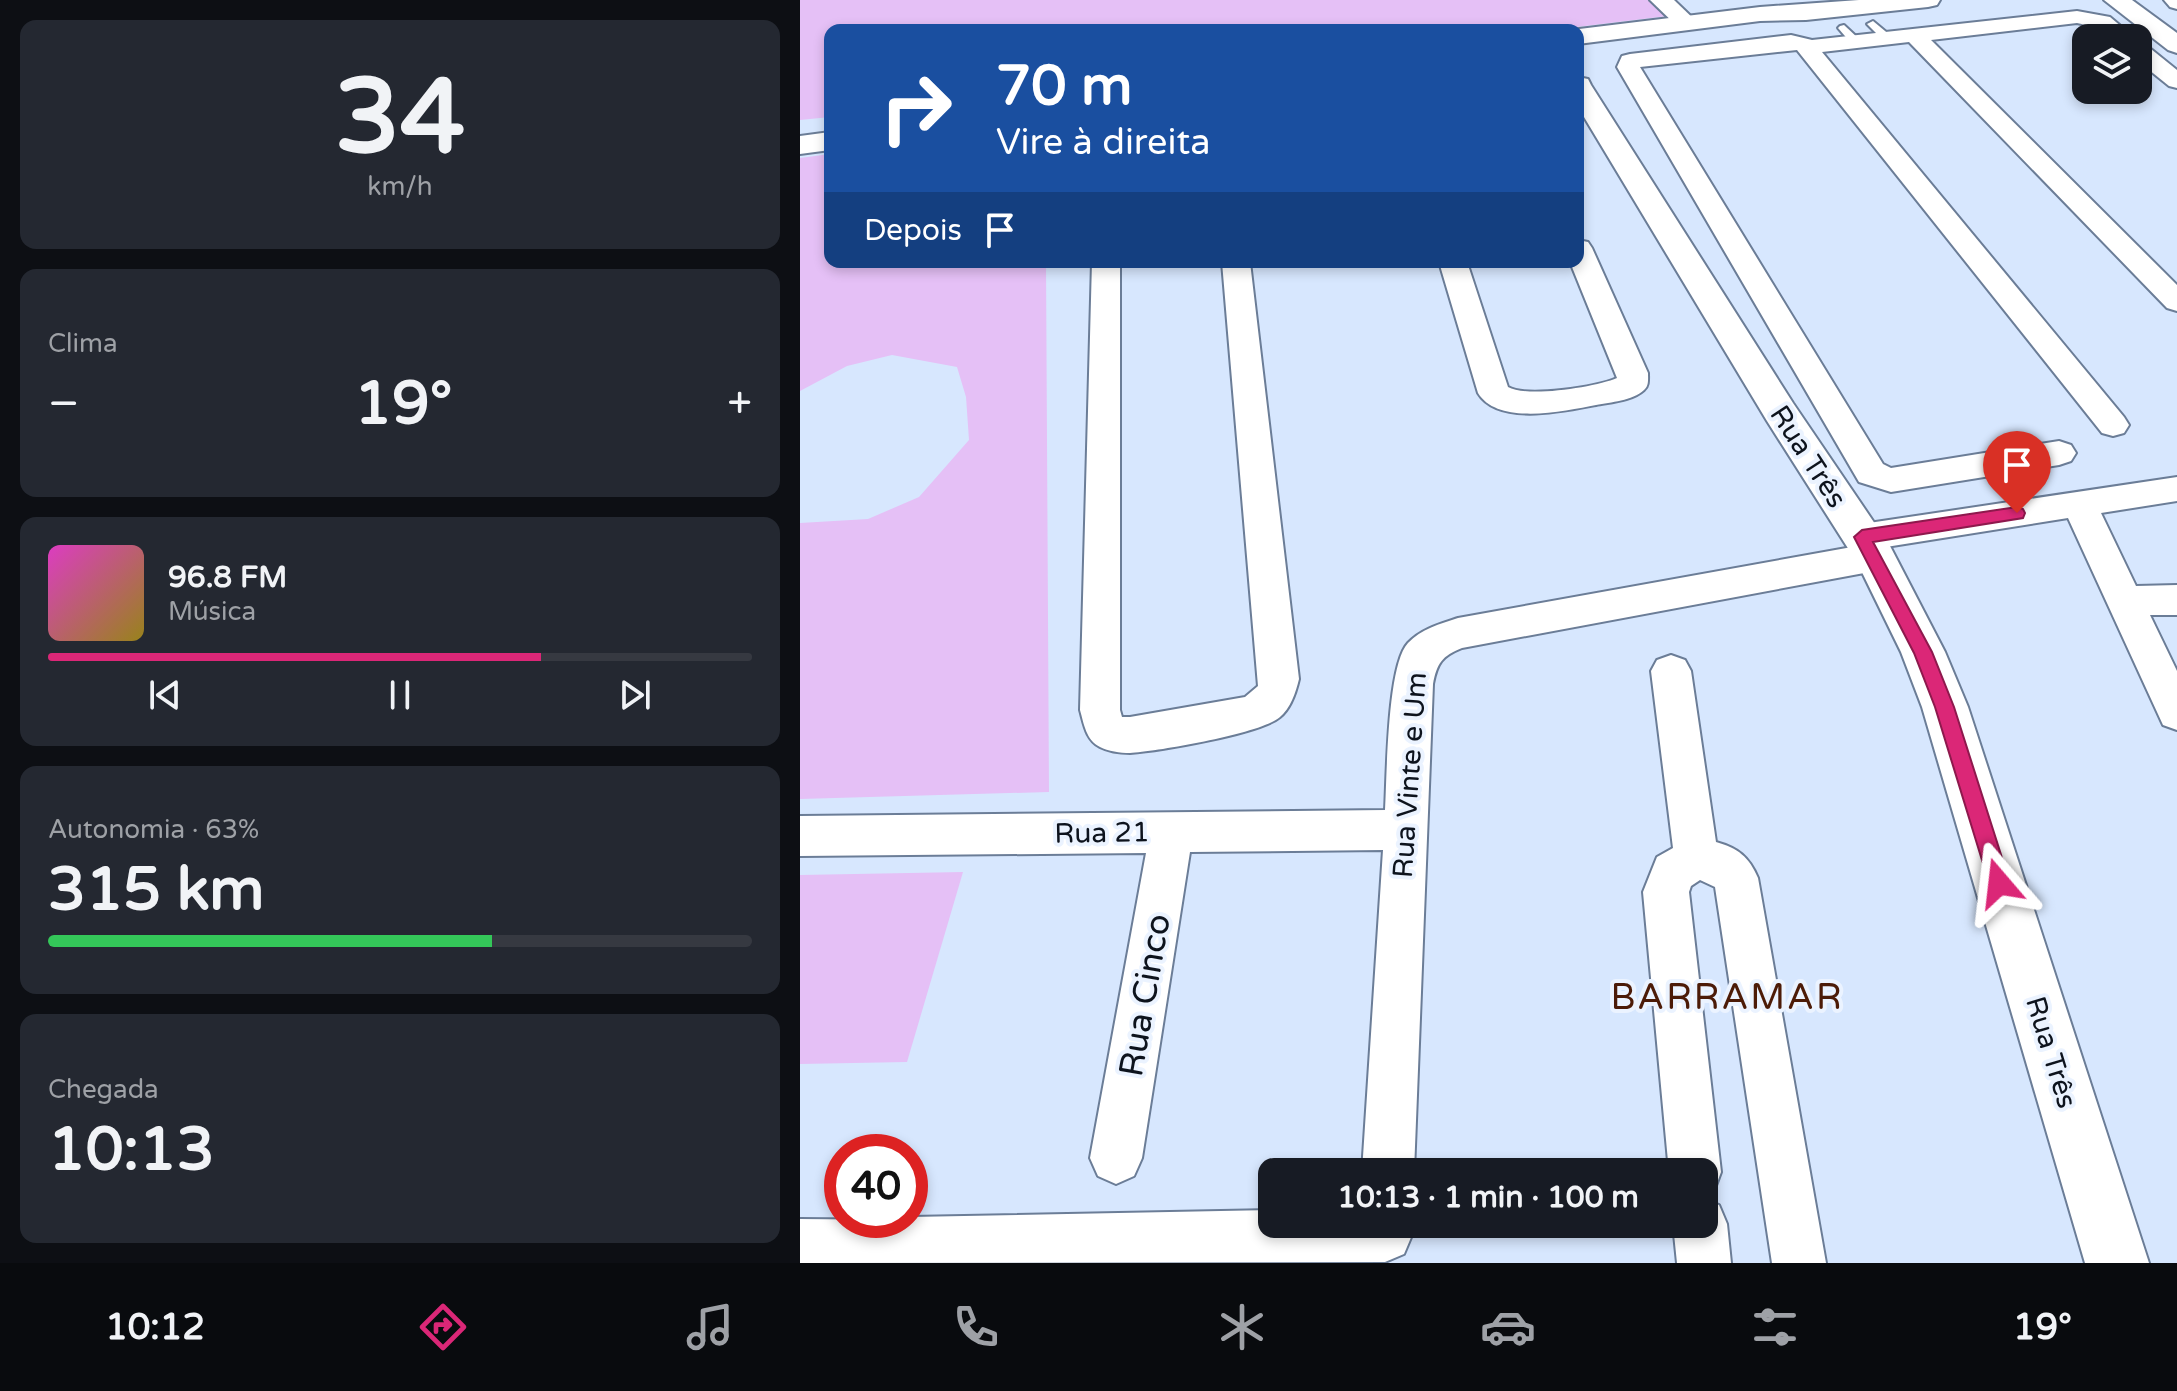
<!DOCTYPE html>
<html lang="pt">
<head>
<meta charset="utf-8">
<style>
  body { margin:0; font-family:"Varela Round",sans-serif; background:#242831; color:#f1f3f6; height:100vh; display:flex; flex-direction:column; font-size:30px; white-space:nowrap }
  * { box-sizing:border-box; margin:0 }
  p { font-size:26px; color:#9ea1a6 }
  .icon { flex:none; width:44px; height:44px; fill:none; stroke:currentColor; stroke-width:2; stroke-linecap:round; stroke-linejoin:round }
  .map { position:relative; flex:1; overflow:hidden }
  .sheet { display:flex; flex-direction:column; gap:20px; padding:20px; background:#0d0f14; width:800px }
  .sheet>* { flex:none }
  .top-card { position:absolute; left:24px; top:24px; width:760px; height:244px; border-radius:16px; box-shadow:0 4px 12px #0003; background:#1a4fa0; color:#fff; overflow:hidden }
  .tools { position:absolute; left:1272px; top:24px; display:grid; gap:16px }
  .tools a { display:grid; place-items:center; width:80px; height:80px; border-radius:16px; background:#171b24; box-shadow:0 4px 12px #0003; font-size:40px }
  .speed { position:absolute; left:24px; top:1134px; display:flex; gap:16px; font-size:40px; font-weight:700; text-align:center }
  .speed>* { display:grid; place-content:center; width:104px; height:104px; border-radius:50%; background:#171b24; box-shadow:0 4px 12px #0003; line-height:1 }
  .speed .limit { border:12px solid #d22; background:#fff; color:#111 }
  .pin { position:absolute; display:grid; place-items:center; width:68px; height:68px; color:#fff; margin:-82px -34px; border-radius:50% 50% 50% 0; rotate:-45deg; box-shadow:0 0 8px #0007 }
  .pin .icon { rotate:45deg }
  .me { position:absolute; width:88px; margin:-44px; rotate:343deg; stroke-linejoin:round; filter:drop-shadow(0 0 6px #0008) }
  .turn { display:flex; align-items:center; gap:28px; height:168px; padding:0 40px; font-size:36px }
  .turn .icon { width:104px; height:104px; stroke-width:2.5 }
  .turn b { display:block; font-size:56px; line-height:68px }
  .then { display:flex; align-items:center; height:76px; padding:0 40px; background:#0003; gap:16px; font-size:30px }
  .big { font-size:60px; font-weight:700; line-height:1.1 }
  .sheet .widget { flex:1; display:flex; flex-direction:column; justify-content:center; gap:12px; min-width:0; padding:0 28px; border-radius:16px; background:#242831 }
  .sheet .dial { align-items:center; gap:0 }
  .dial b { font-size:104px; line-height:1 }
  .song { display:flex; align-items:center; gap:24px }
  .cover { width:96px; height:96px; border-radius:12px; background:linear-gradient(135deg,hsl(310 70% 55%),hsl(50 70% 35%)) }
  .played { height:8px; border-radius:4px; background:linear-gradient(90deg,#db2777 70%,#363941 70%) }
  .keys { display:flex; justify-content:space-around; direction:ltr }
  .heat { display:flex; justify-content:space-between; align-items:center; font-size:44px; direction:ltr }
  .charge { height:12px; border-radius:6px; background:linear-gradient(90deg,#34c759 63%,#363941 0) }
  .trip { position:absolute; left:458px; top:1158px; width:460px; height:80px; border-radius:16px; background:#171b24; box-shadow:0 4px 12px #0003; font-weight:700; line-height:80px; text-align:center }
  .tab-bar { display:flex; height:128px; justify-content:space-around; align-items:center; background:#090b0e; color:#9ea1a6 }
  .tab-bar .icon { width:56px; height:56px }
  .tab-bar .selected { color:#db2777 }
  .tab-bar b { font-size:36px; color:#f1f3f6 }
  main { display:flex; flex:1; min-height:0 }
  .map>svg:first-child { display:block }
  .green { fill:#e5c0f6 }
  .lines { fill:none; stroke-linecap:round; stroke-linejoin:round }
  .lane-casing { stroke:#6b7d97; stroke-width:4 }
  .street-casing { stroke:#6b7d97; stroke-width:4 }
  .secondary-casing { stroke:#6b7d97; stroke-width:4 }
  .lane { fill:#fff; fill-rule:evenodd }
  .street { fill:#fff; fill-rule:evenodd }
  .secondary { fill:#fff; fill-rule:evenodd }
  .route { fill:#db2777; stroke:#8e194d; stroke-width:2 }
  .labels { text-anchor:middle; stroke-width:8; stroke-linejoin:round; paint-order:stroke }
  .street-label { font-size:28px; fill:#0d131d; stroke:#ebf3ff }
  .near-street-label { font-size:34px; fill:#0d131d; stroke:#ebf3ff }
  .near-neighbourhood-label { font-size:36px; letter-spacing:2px; fill:#4c1b07; stroke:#ebf3ff }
</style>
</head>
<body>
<main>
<section class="sheet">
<div class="widget dial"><b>34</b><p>km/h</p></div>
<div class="widget"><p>Clima</p>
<div class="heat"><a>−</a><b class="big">19°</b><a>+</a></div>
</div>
<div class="widget">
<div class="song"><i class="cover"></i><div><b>96.8 FM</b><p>Música</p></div></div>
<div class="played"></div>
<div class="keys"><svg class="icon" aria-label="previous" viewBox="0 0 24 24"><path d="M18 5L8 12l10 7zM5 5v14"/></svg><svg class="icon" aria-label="pause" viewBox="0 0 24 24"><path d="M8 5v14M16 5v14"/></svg><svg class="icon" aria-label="next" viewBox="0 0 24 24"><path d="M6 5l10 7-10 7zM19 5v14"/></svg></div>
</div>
<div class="widget"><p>Autonomia · 63%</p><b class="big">315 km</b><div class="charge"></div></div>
<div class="widget"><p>Chegada</p><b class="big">10:13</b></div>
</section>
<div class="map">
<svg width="1377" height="1263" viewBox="0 0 1377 1263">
  <rect width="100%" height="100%" fill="#d7e7fe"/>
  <g class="green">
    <path d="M 0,0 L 848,0 L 868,16 L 752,30 L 30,30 L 30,117 L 0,120 Z"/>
    <path d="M 30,154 L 30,262 L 246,262 L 249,792 L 0,799 L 0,523 L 68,519 L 119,497 L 169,440 L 166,397 L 157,367 L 92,355 L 47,366 L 0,391 L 0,158 Z"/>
    <path d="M 163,872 L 107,1062 L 0,1064 L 0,875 Z"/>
  </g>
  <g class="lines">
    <defs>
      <g id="lane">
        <path d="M 1073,21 L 1091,36 L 1091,40 L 1083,40 L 1067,24 Z"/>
        <path d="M 1044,25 L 1059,39 L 1059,43 L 1051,43 L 1038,28 L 1040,26 Z"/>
      </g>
      <g id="street">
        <path d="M 850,0 L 874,0 L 898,23 L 887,29 L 879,28 Z"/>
        <path d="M 1364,0 L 1377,0 L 1377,9 L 1370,7 Z"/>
        <path d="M 1277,11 L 1310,17 L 1335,38 L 1310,38 L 1295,27 L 1277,23 L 1131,40 L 1377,285 L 1377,311 L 1367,308 L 1109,42 L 1022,52 L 1324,417 L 1329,425 L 1324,433 L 1313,436 L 1302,433 L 997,50 L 840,67 L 1083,464 L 1091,468 L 1259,441 L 1271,445 L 1276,453 L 1271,461 L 1259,465 L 1091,492 L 1059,482 L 817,67 L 822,56 L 830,54 L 991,35 L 1012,40 Z"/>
        <path d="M 1338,43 L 1346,45 L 1377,70 L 1377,88 L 1369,86 L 1338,61 Z"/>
        <path d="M 778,240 L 788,242 L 792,248 L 848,373 C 848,379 849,386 844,390 C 832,401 811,402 796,405 C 765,411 698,426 678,393 L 639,262 L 667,262 L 708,387 C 727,398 796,387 817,378 L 770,262 L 778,262 Z"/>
        <path d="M 292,262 L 320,262 L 320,710 L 322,717 L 330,717 L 445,697 L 458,686 L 422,262 L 450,262 L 499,679 C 496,692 490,709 480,717 C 460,734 358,751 330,753 C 320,753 308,751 300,747 C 286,740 284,724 280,710 Z"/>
        <path d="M 1377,477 L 1377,501 L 1301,513 L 1336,586 L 1377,585 L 1377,615 L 1350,615 L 1377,671 L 1377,730 L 1363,725 L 1268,518 L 1086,547 L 1093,557 L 1088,567 L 1075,571 L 662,648 C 642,656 637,663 633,684 L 614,1172 L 562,1172 L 583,850 L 390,852 L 342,1158 L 334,1176 L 316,1184 L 298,1176 L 290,1158 L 346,853 L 0,856 L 0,816 L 585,810 C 587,776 587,665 608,643 C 621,629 640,624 658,618 L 1052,547 L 1044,537 L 1049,528 L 1062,524 Z"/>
        <path d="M 871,655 L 885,660 L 891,671 L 916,842 C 938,848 949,857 958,878 L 1026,1263 L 972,1263 L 915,887 L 900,880 L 891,886 L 889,892 L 921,1172 L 914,1191 L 904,1195 L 904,1172 L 869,1172 L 843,892 L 857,857 L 873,848 L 851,671 L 857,660 Z"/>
        <path d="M 904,1199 L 919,1205 L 927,1224 L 931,1263 L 877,1263 L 873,1224 L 904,1224 Z"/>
        <path d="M 472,1210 L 472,1224 L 608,1224 L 612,1235 L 604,1254 L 585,1262 L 0,1263 L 0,1219 L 110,1220 L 110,1217 Z"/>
      </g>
      <g id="secondary">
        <path d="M 1059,0 L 1140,0 L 1137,5 L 1128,7 L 1006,20 L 960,21 L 778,44 L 778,30 L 771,30 L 960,7 Z"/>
        <path d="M 1304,0 L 1332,0 L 1377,33 L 1377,53 L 1368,50 Z"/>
        <path d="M 778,77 L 788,79 L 791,85 L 993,403 L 1090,546 L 1145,652 L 1168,707 L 1349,1263 L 1285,1263 L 1122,707 L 1101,652 L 1058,564 L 967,421 L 778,107 Z"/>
        <path d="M 30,132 L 30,150 L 0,154 L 0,136 Z"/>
      </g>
    </defs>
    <use href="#lane" class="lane-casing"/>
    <use href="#street" class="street-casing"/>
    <use href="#secondary" class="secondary-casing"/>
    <use href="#lane" class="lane"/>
    <use href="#street" class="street"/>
    <use href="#secondary" class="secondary"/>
  </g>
  <path class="route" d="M 1217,507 L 1223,509 L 1225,513 L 1223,518 L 1073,542 L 1132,652 L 1154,707 L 1210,883 L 1207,890 L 1199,893 L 1192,890 L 1189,883 L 1135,707 L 1114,653 L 1054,537 L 1062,530 Z"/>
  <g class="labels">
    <g class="street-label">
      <text transform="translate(1009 456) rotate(57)" y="10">Rua Três</text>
      <text transform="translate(609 775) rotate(-86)" y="10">Rua Vinte e Um</text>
      <text transform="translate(302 832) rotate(-1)" y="10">Rua 21</text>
      <text transform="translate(1252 1052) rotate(73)" y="10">Rua Três</text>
    </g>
    <g class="near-street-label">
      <text transform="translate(344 995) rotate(-80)" y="12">Rua Cinco</text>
    </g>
    <g class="near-neighbourhood-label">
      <text x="927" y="1009">BARRAMAR</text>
    </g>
  </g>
</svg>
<div class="tools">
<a><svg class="icon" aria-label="layers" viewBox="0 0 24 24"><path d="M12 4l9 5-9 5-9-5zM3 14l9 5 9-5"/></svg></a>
</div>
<div class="speed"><div class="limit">40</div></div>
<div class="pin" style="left:1217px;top:513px;background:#d93025"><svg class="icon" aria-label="arrive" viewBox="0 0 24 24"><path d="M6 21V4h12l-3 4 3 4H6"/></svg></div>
<svg class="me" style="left:1199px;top:883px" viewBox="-20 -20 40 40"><path d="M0-17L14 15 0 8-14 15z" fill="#db2777" stroke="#fff" stroke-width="4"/></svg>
<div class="trip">10:13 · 1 min · 100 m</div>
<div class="top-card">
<div class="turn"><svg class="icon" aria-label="right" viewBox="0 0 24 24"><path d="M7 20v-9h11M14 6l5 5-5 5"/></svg><div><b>70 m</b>Vire à direita</div></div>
<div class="then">Depois<svg class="icon" aria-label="arrive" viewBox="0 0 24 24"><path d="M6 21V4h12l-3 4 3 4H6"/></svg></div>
</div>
</div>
</main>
<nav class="tab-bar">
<b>10:12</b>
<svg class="icon selected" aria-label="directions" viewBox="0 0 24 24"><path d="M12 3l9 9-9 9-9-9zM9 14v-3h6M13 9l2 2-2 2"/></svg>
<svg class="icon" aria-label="music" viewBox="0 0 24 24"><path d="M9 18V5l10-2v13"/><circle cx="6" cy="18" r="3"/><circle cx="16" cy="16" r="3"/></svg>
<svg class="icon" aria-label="phone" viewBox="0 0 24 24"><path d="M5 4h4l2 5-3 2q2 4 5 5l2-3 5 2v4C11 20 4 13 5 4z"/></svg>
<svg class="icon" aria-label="climate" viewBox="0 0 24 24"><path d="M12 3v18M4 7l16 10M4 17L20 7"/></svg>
<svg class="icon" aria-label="car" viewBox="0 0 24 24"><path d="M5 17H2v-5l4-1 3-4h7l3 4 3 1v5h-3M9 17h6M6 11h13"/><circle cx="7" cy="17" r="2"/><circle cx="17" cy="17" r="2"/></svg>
<svg class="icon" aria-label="filters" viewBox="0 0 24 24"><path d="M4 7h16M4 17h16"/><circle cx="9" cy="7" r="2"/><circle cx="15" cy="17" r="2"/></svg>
<b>19°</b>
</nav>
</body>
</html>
